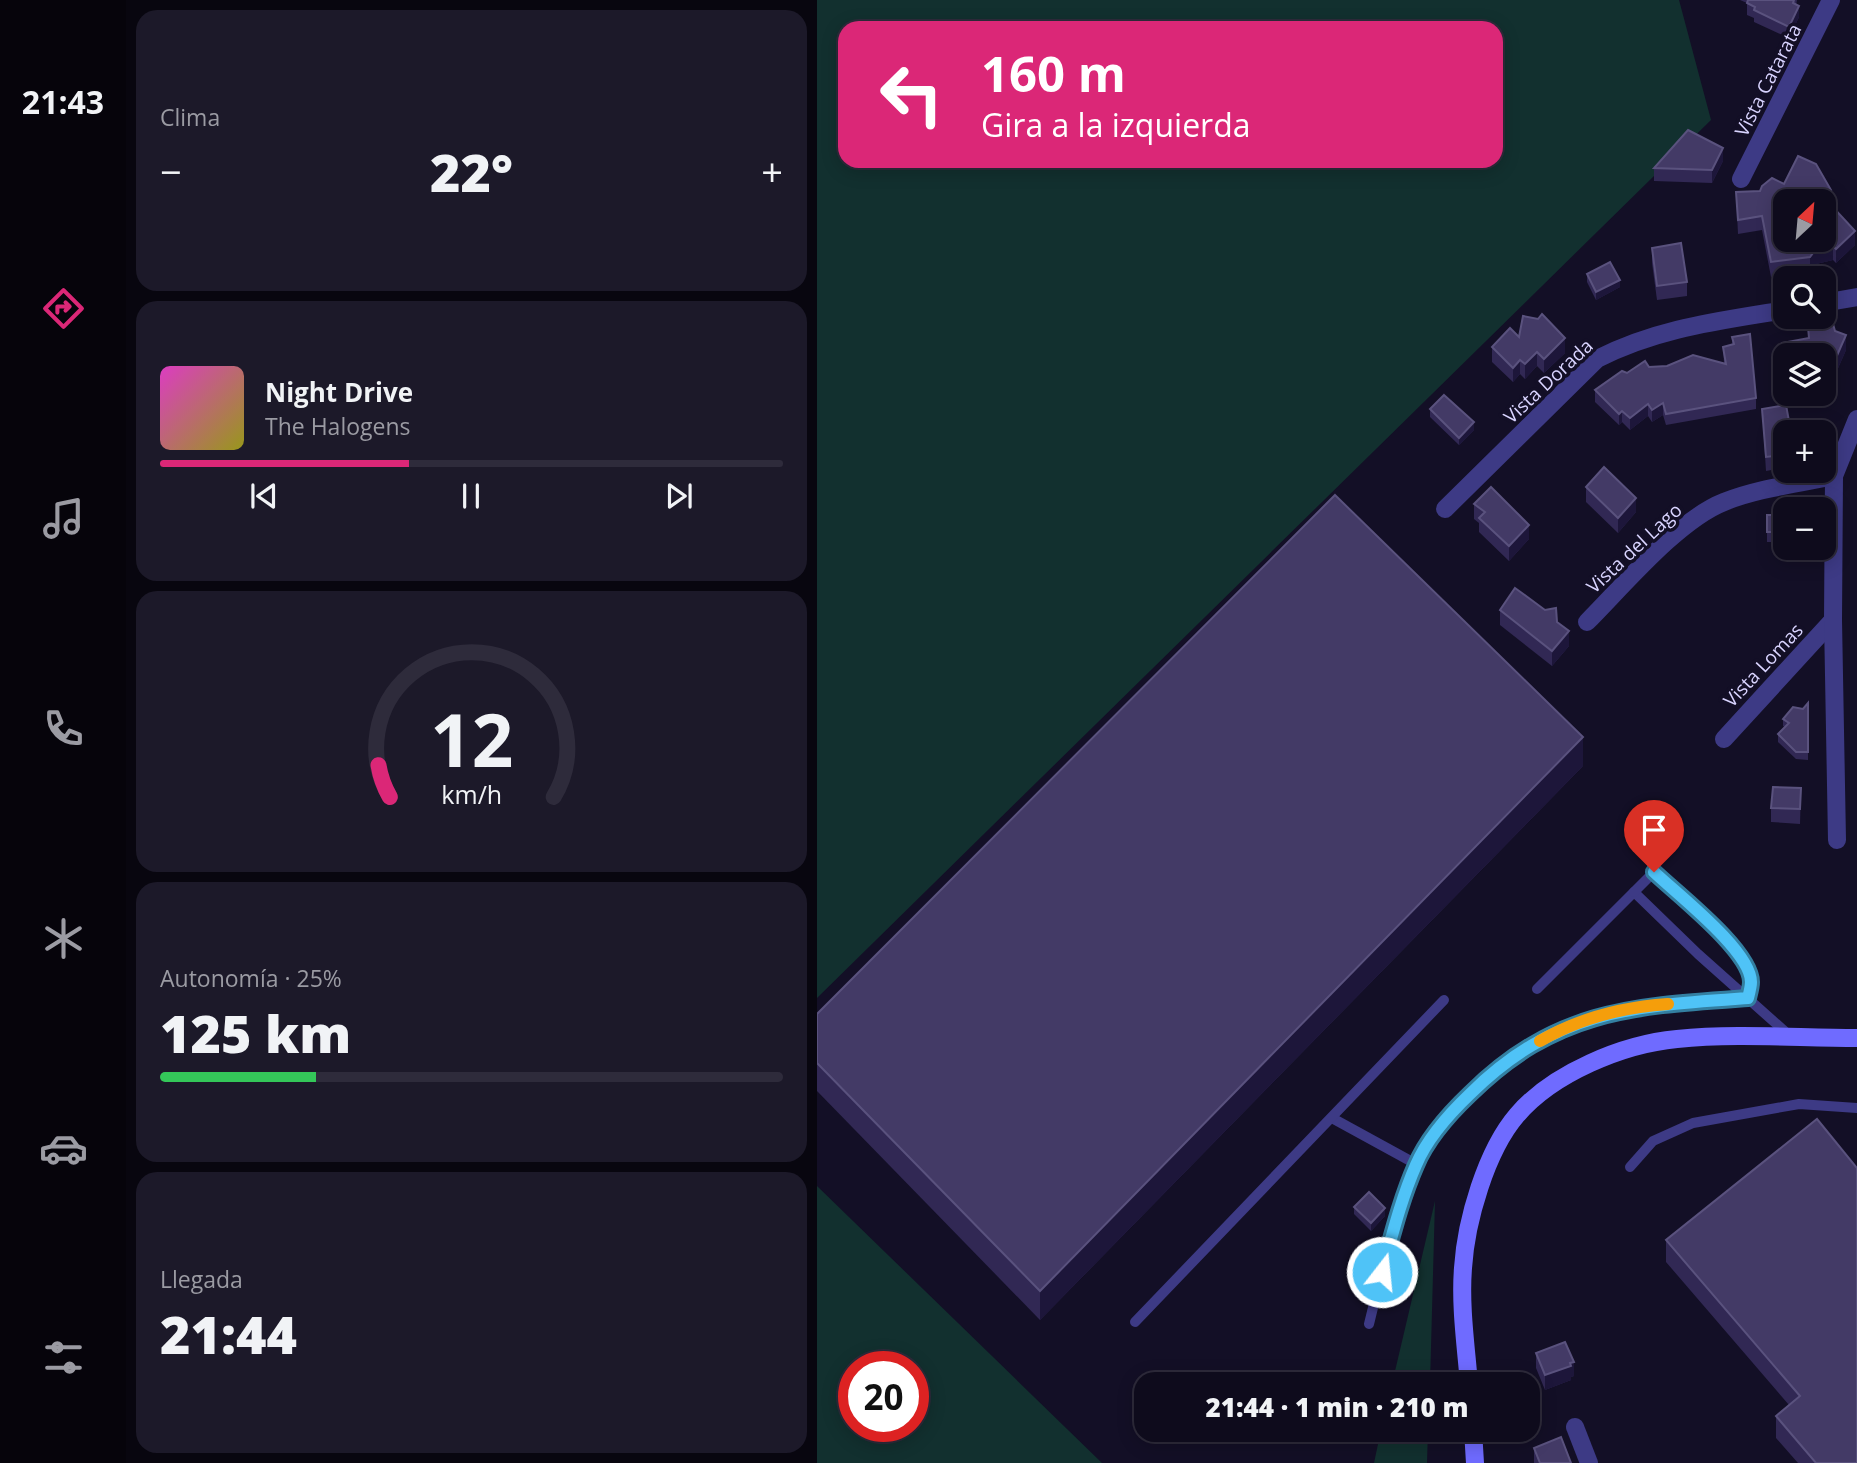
<!DOCTYPE html>
<html lang="es">
<head>
<meta charset="utf-8">
<style>
  body { margin:0; font-family:"Open Sans",sans-serif; background:#1c1929; color:#f1f3f6; height:100vh; display:flex; flex-direction:column; font-size:26px; white-space:nowrap }
  * { box-sizing:border-box; margin:0 }
  p { font-size:23px; color:#9b9ba3 }
  .icon { flex:none; width:38px; height:38px; fill:none; stroke:currentColor; stroke-width:2; stroke-linecap:round; stroke-linejoin:round }
  .map { position:relative; flex:1; overflow:hidden }
  .side { display:flex; flex-direction:column; gap:10px; padding:10px; background:#08060f; width:691px }
  .side>* { flex:none }
  .guide { position:absolute; left:21px; top:21px; width:665px; height:147px; border-radius:21px; box-shadow:0 4px 18px #0003,0 0 0 2px #2e2b3b; background:#db2777; color:#fff; overflow:hidden }
  .needle { width:46px; rotate:26deg }
  .controls { position:absolute; left:956px; top:189px; display:grid; gap:14px }
  .controls a { display:grid; place-items:center; width:63px; height:63px; border-radius:14px; background:#0e0b1c; box-shadow:0 4px 18px #0003,0 0 0 2px #2e2b3b; font-size:35px }
  .speed { position:absolute; left:21px; top:1351px; display:flex; gap:14px; font-size:35px; font-weight:700; text-align:center }
  .speed>* { display:grid; place-content:center; width:91px; height:91px; border-radius:50%; background:#0e0b1c; box-shadow:0 4px 18px #0003,0 0 0 2px #2e2b3b; line-height:1 }
  .speed .limit { border:10px solid #d22; background:#fff; color:#111 }
  .pin { position:absolute; display:grid; place-items:center; width:60px; height:60px; color:#fff; margin:-72px -30px; border-radius:50% 50% 50% 0; rotate:-45deg; box-shadow:0 0 7px #0007 }
  .pin .icon { rotate:45deg }
  .me { position:absolute; width:77px; margin:-38px; rotate:16deg; stroke-linejoin:round; filter:drop-shadow(0 0 5px #0008) }
  .turn { display:flex; align-items:center; gap:24px; height:147px; padding:0 28px; font-size:32px }
  .turn .icon { width:91px; height:91px; stroke-width:2.5 }
  .turn b { display:block; font-size:49px; line-height:60px }
  .big { font-size:52px; font-weight:800; line-height:1.1 }
  .side .card { flex:1; display:flex; flex-direction:column; justify-content:center; gap:10px; min-width:0; padding:0 24px; border-radius:21px; background:#1c1929 }
  .side .dial { align-items:center; gap:0 }
  .dial svg { height:182px; overflow:visible; fill:none; stroke:#2e2b3b; stroke-width:7; stroke-linecap:round; text-anchor:middle }
  .dial text { fill:#f1f3f6; stroke:none }
  .song { display:flex; align-items:center; gap:21px }
  .cover { width:84px; height:84px; border-radius:10px; background:linear-gradient(135deg,hsl(310 70% 55%),hsl(60 70% 35%)) }
  .played { height:7px; border-radius:4px; background:linear-gradient(90deg,#db2777 40%,#2e2b3b 40%) }
  .keys { display:flex; justify-content:space-around; direction:ltr }
  .heat { display:flex; justify-content:space-between; align-items:center; font-size:38px; direction:ltr }
  .charge { height:10px; border-radius:5px; background:linear-gradient(90deg,#34c759 25%,#2e2b3b 0) }
  .trip { position:absolute; left:317px; top:1372px; width:406px; height:70px; border-radius:21px; background:#0e0b1c; box-shadow:0 4px 18px #0003,0 0 0 2px #2e2b3b; font-weight:800; line-height:70px; text-align:center }
  main { display:flex; flex:1; min-height:0 }
  .dock { display:flex; flex-direction:column; width:126px; justify-content:space-around; align-items:center; background:#06040b; color:#9b9ba3 }
  .dock .icon { width:49px; height:49px }
  .dock .current { color:#db2777 }
  .dock b { font-size:32px; color:#f1f3f6 }
  .map>svg:first-child { display:block }
  .green { fill:#12302f; fill-rule:evenodd }
  .lines { fill:none; stroke-linecap:round; stroke-linejoin:round }
  .lane { stroke:#3d3a85; stroke-width:10 }
  .street { stroke:#3d3a85; stroke-width:18 }
  .secondary { stroke:#6f6bff; stroke-width:18 }
  .wall { fill:#312854 }
  .shaded-wall { fill:#1d163a }
  .building { fill:#433a66; stroke:#5a527e; stroke-width:2; fill-rule:evenodd }
  .route-casing { stroke:#337fa1; stroke-width:18 }
  .route { stroke:#4fc3f7; stroke-width:12 }
  .slow { stroke:#f59e0b; stroke-width:12 }
  .labels { text-anchor:middle; stroke-width:7; stroke-linejoin:round; paint-order:stroke }
  .street-label { font-size:19px; fill:#d9d4ff; stroke:#130f26 }
</style>
</head>
<body>
<main>
<nav class="dock">
<b>21:43</b>
<svg class="icon current" aria-label="directions" viewBox="0 0 24 24"><path d="M12 3l9 9-9 9-9-9zM9 14v-3h6M13 9l2 2-2 2"/></svg>
<svg class="icon" aria-label="music" viewBox="0 0 24 24"><path d="M9 18V5l10-2v13"/><circle cx="6" cy="18" r="3"/><circle cx="16" cy="16" r="3"/></svg>
<svg class="icon" aria-label="phone" viewBox="0 0 24 24"><path d="M5 4h4l2 5-3 2q2 4 5 5l2-3 5 2v4C11 20 4 13 5 4z"/></svg>
<svg class="icon" aria-label="climate" viewBox="0 0 24 24"><path d="M12 3v18M4 7l16 10M4 17L20 7"/></svg>
<svg class="icon" aria-label="car" viewBox="0 0 24 24"><path d="M5 17H2v-5l4-1 3-4h7l3 4 3 1v5h-3M9 17h6M6 11h13"/><circle cx="7" cy="17" r="2"/><circle cx="17" cy="17" r="2"/></svg>
<svg class="icon" aria-label="filters" viewBox="0 0 24 24"><path d="M4 7h16M4 17h16"/><circle cx="9" cy="7" r="2"/><circle cx="15" cy="17" r="2"/></svg>
</nav>
<section class="side">
<div class="card"><p>Clima</p>
<div class="heat"><a>−</a><b class="big">22°</b><a>+</a></div>
</div>
<div class="card">
<div class="song"><i class="cover"></i><div><b>Night Drive</b><p>The Halogens</p></div></div>
<div class="played"></div>
<div class="keys"><svg class="icon" aria-label="previous" viewBox="0 0 24 24"><path d="M18 5L8 12l10 7zM5 5v14"/></svg><svg class="icon" aria-label="pause" viewBox="0 0 24 24"><path d="M8 5v14M16 5v14"/></svg><svg class="icon" aria-label="next" viewBox="0 0 24 24"><path d="M6 5l10 7-10 7zM19 5v14"/></svg></div>
</div>
<div class="card dial"><svg viewBox="0 0 100 80">
<path d="M14 69A42 42 0 1 1 86 69"/>
<path d="M14 69A42 42 0 0 1 9 55" stroke="#db2777"/>
<text x="50" y="56" font-size="32" font-weight="700">12</text>
<text x="50" y="72" font-size="11">km/h</text>
</svg></div>
<div class="card"><p>Autonomía · 25%</p><b class="big">125 km</b><div class="charge"></div></div>
<div class="card"><p>Llegada</p><b class="big">21:44</b></div>
</section>
<div class="map">
<svg width="1040" height="1463" viewBox="0 0 1040 1463">
  <rect width="100%" height="100%" fill="#130f26"/>
  <g class="green">
    <path d="M 0,0 L 862,0 L 894,120 L 0,998 ZM 28,28 L 679,28 L 679,161 L 28,161 Z"/>
    <path d="M 0,1186 L 285,1463 L 0,1463 ZM 37,1367 L 96,1367 L 96,1426 L 37,1426 Z"/>
    <path d="M 618,1201 L 613,1384 L 575,1384 Z"/>
    <path d="M 564,1430 L 611,1430 L 610,1463 L 557,1463 Z"/>
  </g>
  <g class="lines">
    <g class="lane">
      <path d="M 720,989 L 817,892 L 881,954 L 973,1036"/>
      <path d="M 515,1118 L 599,1164"/>
      <path d="M 813,1167 L 836,1141 L 876,1123 L 982,1104 L 1040,1108"/>
      <path d="M 318,1322 L 627,1000"/>
      <path d="M 552,1324 C 565,1271 577,1217 599,1166 C 609,1140 632,1113 652,1094 C 740,1009 816,1006 931,998 C 932,993 934,987 934,982 C 934,951 860,894 837,872 L 817,892"/>
    </g>
    <g class="street">
      <path d="M 924,179 L 1014,0"/>
      <path d="M 1006,303 L 1040,297"/>
      <path d="M 628,509 L 780,359 C 840,328 902,321 968,310"/>
      <path d="M 770,622 C 806,586 861,520 907,502 C 942,488 981,484 1017,476"/>
      <path d="M 907,739 L 1016,620"/>
      <path d="M 1020,840 L 1016,620 L 1017,476 L 1040,419"/>
      <path d="M 758,1427 L 772,1463"/>
    </g>
    <g class="secondary">
      <path d="M 652,1384 C 649,1346 643,1306 646,1268 C 649,1221 669,1151 700,1115 C 736,1073 806,1044 860,1039 C 919,1033 980,1038 1040,1038"/>
      <path d="M 656,1430 L 658,1463"/>
    </g>
  </g>
  <g class="wall">
    <path d="M 923,0 L 980,0 L 979,5 L 982,17 L 972,38 L 937,22 L 937,18 L 930,15 L 930,3 Z"/>
    <path d="M 906,161 L 895,183 L 837,181 L 837,168 Z"/>
    <path d="M 967,184 L 1014,204 L 1038,245 L 1019,263 L 1016,260 L 999,264 L 993,271 L 954,277 L 945,230 L 921,234 L 919,192 L 943,191 Z"/>
    <path d="M 835,248 L 870,282 L 870,296 L 840,300 L 835,263 Z"/>
    <path d="M 770,274 L 803,287 L 779,300 L 770,282 Z"/>
    <path d="M 991,327 L 1018,331 L 1029,350 L 1008,398 L 972,404 L 970,394 L 1006,394 L 1006,355 L 968,355 L 968,377 L 965,358 L 965,343 L 991,339 Z"/>
    <path d="M 702,337 L 748,353 L 727,373 L 720,366 L 708,379 L 703,374 L 696,382 L 675,362 L 675,347 Z"/>
    <path d="M 915,337 L 939,398 L 939,409 L 849,425 L 846,415 L 835,422 L 831,416 L 813,430 L 805,422 L 802,425 L 778,402 L 778,390 L 810,373 L 832,367 L 907,363 L 906,347 L 915,345 Z"/>
    <path d="M 613,409 L 657,430 L 642,445 L 613,417 Z"/>
    <path d="M 945,409 L 968,432 L 968,453 L 965,454 L 966,468 L 949,471 Z"/>
    <path d="M 769,487 L 819,512 L 801,533 L 769,502 Z"/>
    <path d="M 657,504 L 712,539 L 692,561 L 662,532 L 662,523 L 657,519 Z"/>
    <path d="M 950,515 L 989,548 L 989,559 L 963,559 L 963,542 L 950,542 Z"/>
    <path d="M 683,610 L 740,622 L 752,646 L 735,666 L 683,625 Z"/>
    <path d="M 991,703 L 991,760 L 979,759 L 961,742 L 961,734 L 968,727 L 966,726 L 966,719 L 986,709 Z"/>
    <path d="M 766,766 L 223,1320 L 0,1091 L 0,1014 Z"/>
    <path d="M 984,788 L 983,824 L 954,822 L 954,808 Z"/>
    <path d="M 537,1207 L 568,1216 L 554,1231 L 537,1214 Z"/>
    <path d="M 849,1240 L 1040,1463 L 981,1463 L 959,1438 L 959,1416 L 972,1405 L 849,1262 Z"/>
    <path d="M 719,1353 L 757,1376 L 754,1377 L 754,1380 L 728,1390 L 719,1368 Z"/>
    <path d="M 717,1448 L 754,1463 L 717,1463 Z"/>
  </g>
  <g class="shaded-wall">
    <path d="M 982,6 L 982,17 L 972,38 L 972,27 Z"/>
    <path d="M 906,148 L 906,161 L 895,183 L 895,170 Z"/>
    <path d="M 1014,190 L 1014,205 L 999,198 Z"/>
    <path d="M 1038,231 L 1038,245 L 1019,263 L 1019,249 Z"/>
    <path d="M 1016,246 L 1016,260 L 999,264 L 993,271 L 993,257 L 999,249 Z"/>
    <path d="M 803,280 L 803,287 L 779,300 L 779,292 Z"/>
    <path d="M 1029,335 L 1029,350 L 1008,398 L 1008,383 Z"/>
    <path d="M 748,338 L 748,353 L 727,373 L 727,359 Z"/>
    <path d="M 720,352 L 720,366 L 708,379 L 708,364 Z"/>
    <path d="M 703,360 L 703,374 L 696,382 L 696,368 Z"/>
    <path d="M 846,403 L 846,415 L 835,422 L 835,410 Z"/>
    <path d="M 831,404 L 831,416 L 813,430 L 813,418 Z"/>
    <path d="M 805,411 L 805,422 L 802,425 L 802,414 Z"/>
    <path d="M 657,422 L 657,430 L 642,445 L 642,438 Z"/>
    <path d="M 968,439 L 968,453 L 963,454 L 963,441 Z"/>
    <path d="M 819,498 L 819,512 L 801,533 L 801,518 Z"/>
    <path d="M 712,525 L 712,539 L 692,561 L 692,546 Z"/>
    <path d="M 752,631 L 752,646 L 735,666 L 735,651 Z"/>
    <path d="M 766,737 L 766,766 L 223,1320 L 223,1291 Z"/>
    <path d="M 568,1208 L 568,1216 L 554,1231 L 554,1223 Z"/>
    <path d="M 757,1362 L 757,1376 L 754,1377 L 754,1380 L 728,1390 L 728,1375 Z"/>
  </g>
  <g class="building">
    <path d="M 931,0 L 977,0 L 976,3 L 982,6 L 972,27 L 937,10 L 938,7 L 930,3 Z"/>
    <path d="M 871,130 L 906,148 L 895,170 L 837,168 Z"/>
    <path d="M 981,156 L 999,164 L 1014,190 L 999,198 L 1014,205 L 1038,231 L 1019,249 L 1016,246 L 999,249 L 993,257 L 954,262 L 945,216 L 921,220 L 919,192 L 943,191 L 945,186 L 955,178 L 967,184 ZM 968,201 L 1006,201 L 1006,240 L 968,240 Z"/>
    <path d="M 864,243 L 870,282 L 840,286 L 835,248 Z"/>
    <path d="M 793,262 L 803,280 L 779,292 L 770,274 Z"/>
    <path d="M 725,314 L 748,338 L 727,359 L 720,352 L 708,364 L 703,360 L 696,368 L 675,347 L 693,328 L 702,337 L 706,316 L 721,319 Z"/>
    <path d="M 1016,324 L 1018,331 L 1029,335 L 1008,383 L 1006,384 L 1006,355 L 968,355 L 968,363 L 965,343 L 992,338 L 991,327 Z"/>
    <path d="M 933,334 L 939,398 L 849,414 L 846,403 L 835,410 L 831,404 L 813,418 L 805,411 L 802,414 L 778,390 L 805,371 L 810,373 L 828,361 L 832,367 L 850,366 L 876,355 L 909,364 L 906,347 L 917,344 L 915,337 Z"/>
    <path d="M 627,395 L 657,422 L 642,438 L 613,409 Z"/>
    <path d="M 969,405 L 974,432 L 968,432 L 968,439 L 963,441 L 966,455 L 949,457 L 945,409 Z"/>
    <path d="M 787,467 L 819,498 L 801,518 L 769,487 Z"/>
    <path d="M 674,487 L 712,525 L 692,546 L 662,518 L 668,512 L 657,504 Z"/>
    <path d="M 518,495 L 766,737 L 223,1291 L 0,1063 L 0,1014 Z"/>
    <path d="M 950,515 L 968,515 L 968,548 L 989,548 L 989,549 L 963,549 L 964,532 L 950,532 Z"/>
    <path d="M 698,588 L 728,610 L 739,608 L 740,622 L 752,631 L 735,651 L 683,610 Z"/>
    <path d="M 991,703 L 991,752 L 979,752 L 961,734 L 972,723 L 966,719 L 976,707 L 986,709 Z"/>
    <path d="M 956,787 L 984,788 L 983,809 L 954,808 Z"/>
    <path d="M 1000,1119 L 1040,1168 L 1040,1463 L 999,1463 L 959,1416 L 983,1396 L 849,1240 Z"/>
    <path d="M 552,1192 L 568,1208 L 554,1223 L 537,1207 Z"/>
    <path d="M 748,1342 L 757,1362 L 753,1363 L 754,1366 L 728,1375 L 719,1353 Z"/>
    <path d="M 744,1437 L 754,1463 L 723,1463 L 717,1448 Z"/>
  </g>
  <g class="lines">
    <defs>
      <path id="route" d="M 565,1272 C 575,1236 584,1199 599,1165 C 610,1139 633,1113 653,1094 C 739,1009 817,1006 931,998 C 932,994 934,987 934,982 C 934,951 860,894 837,872"/>
    </defs>
    <use href="#route" class="route-casing"/>
    <use href="#route" class="route"/>
    <path class="slow" d="M 723,1041 C 761,1019 806,1007 851,1004"/>
  </g>
  <g class="labels">
    <g class="street-label">
      <text transform="translate(951 80) rotate(-63)" y="7">Vista Catarata</text>
      <text transform="translate(731 381) rotate(-43)" y="7">Vista Dorada</text>
      <text transform="translate(817 548) rotate(-43)" y="7">Vista del Lago</text>
      <text transform="translate(946 665) rotate(-47)" y="7">Vista Lomas</text>
    </g>
  </g>
</svg>
<div class="controls">
<a><svg class="needle" viewBox="-14 -14 28 28"><path d="M0-13l5 13h-10z" fill="#e53935"/><path d="M0 13l5-13h-10z" fill="#9b9ba3"/></svg></a>
<a><svg class="icon" aria-label="search" viewBox="0 0 24 24"><circle cx="10" cy="10" r="6"/><path d="M15 15l6 6"/></svg></a>
<a><svg class="icon" aria-label="layers" viewBox="0 0 24 24"><path d="M12 4l9 5-9 5-9-5zM3 14l9 5 9-5"/></svg></a>
<a>+</a>
<a>−</a>
</div>
<div class="speed"><div class="limit">20</div></div>
<div class="pin" style="left:837px;top:872px;background:#d93025"><svg class="icon" aria-label="arrive" viewBox="0 0 24 24"><path d="M6 21V4h12l-3 4 3 4H6"/></svg></div>
<svg class="me" style="left:565px;top:1272px" viewBox="-20 -20 40 40"><circle r="17" fill="#4fc3f7" stroke="#fff" stroke-width="3"/><path d="M0-11L8 9 0 5-8 9z" fill="#fff"/></svg>
<div class="trip">21:44 · 1 min · 210 m</div>
<div class="guide">
<div class="turn"><svg class="icon" aria-label="left" viewBox="0 0 24 24"><path d="M17 20v-9H6M10 6l-5 5 5 5"/></svg><div><b>160 m</b>Gira a la izquierda</div></div>
</div>
</div>
</main>
</body>
</html>
